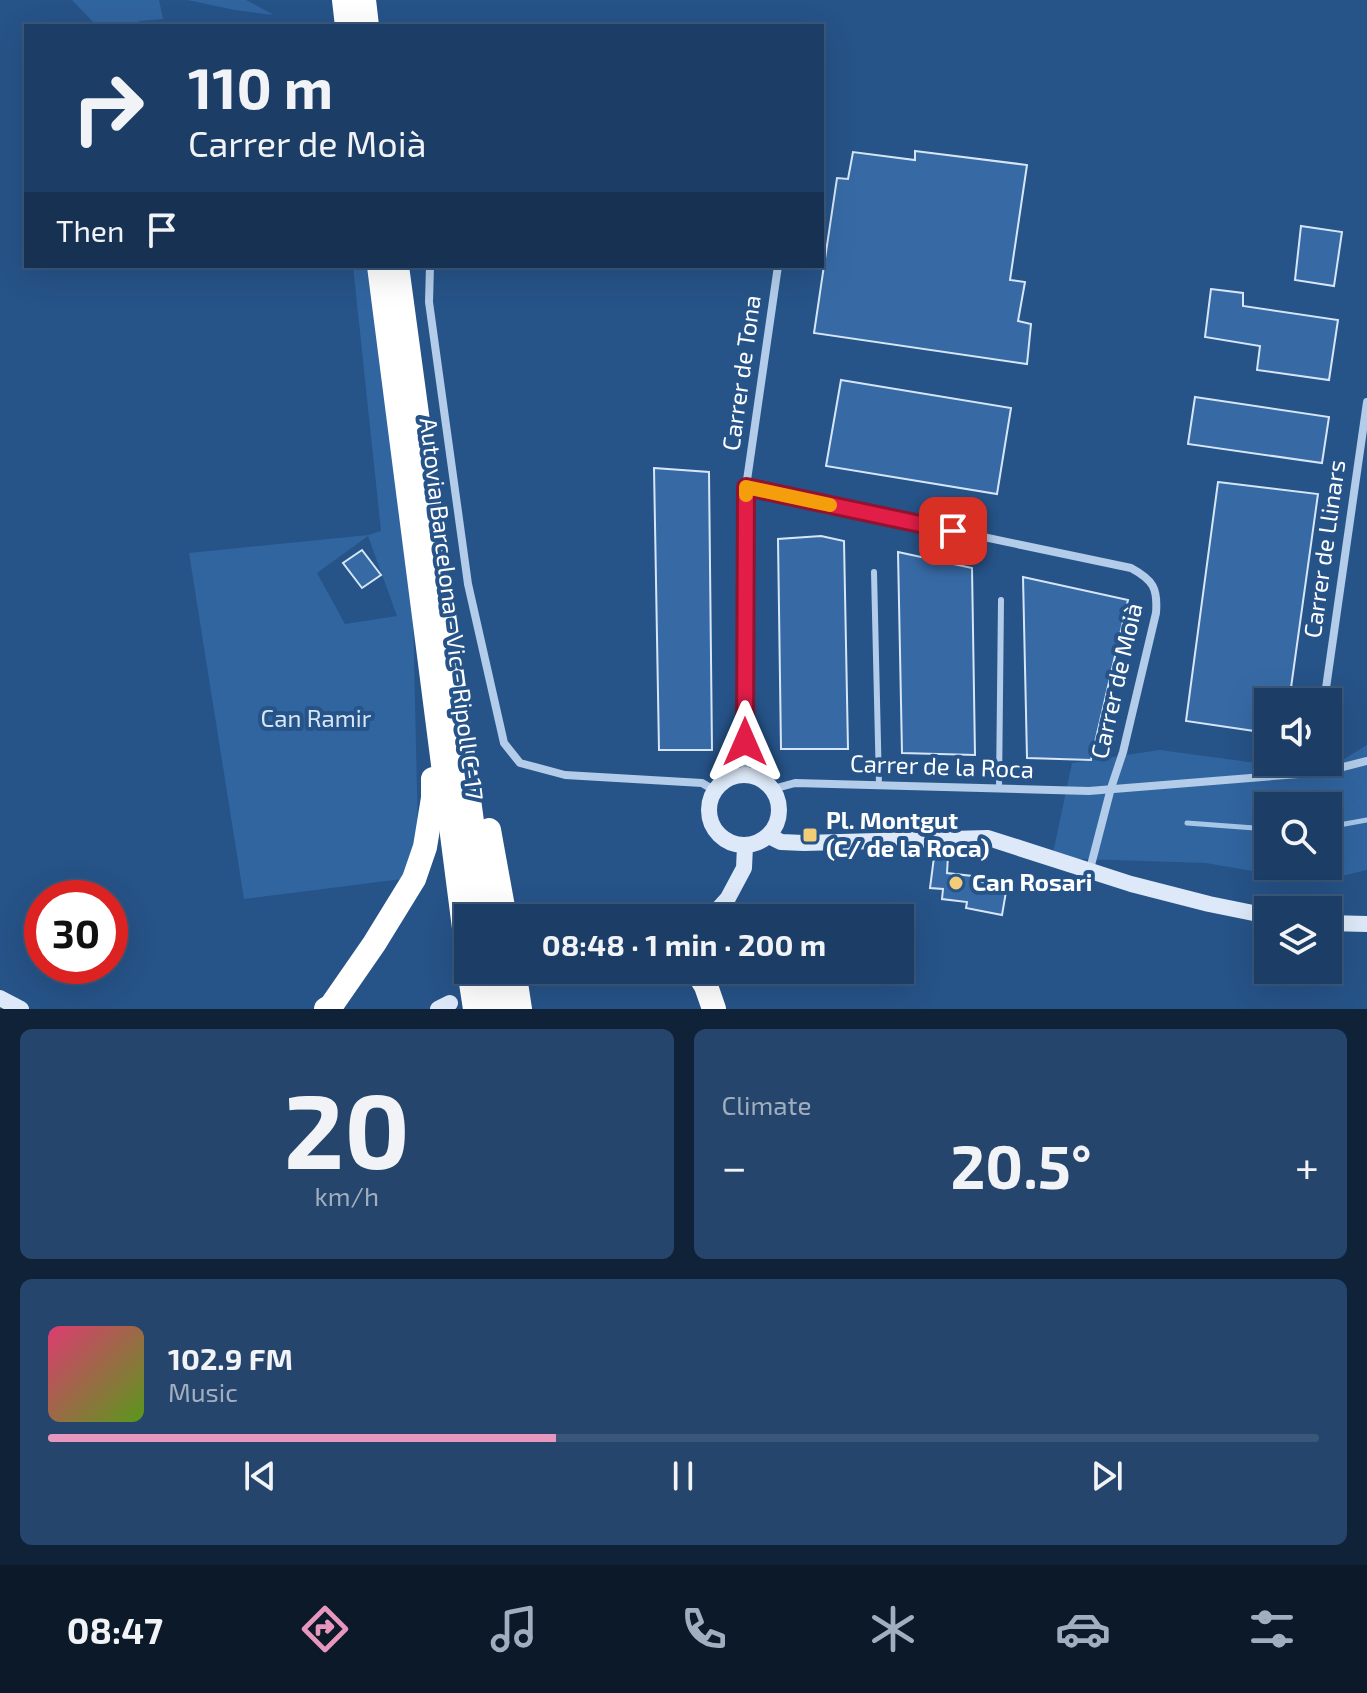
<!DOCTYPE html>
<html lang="en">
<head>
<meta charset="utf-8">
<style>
  body { margin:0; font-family:"Exo 2",sans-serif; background:#25456c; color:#f1f3f6; height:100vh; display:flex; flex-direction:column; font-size:30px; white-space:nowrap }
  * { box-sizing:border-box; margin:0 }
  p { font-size:26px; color:#a0aebf }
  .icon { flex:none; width:44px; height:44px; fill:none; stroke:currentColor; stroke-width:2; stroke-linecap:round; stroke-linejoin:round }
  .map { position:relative; height:1009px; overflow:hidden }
  .panel { display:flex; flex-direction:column; gap:20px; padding:20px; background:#0f2238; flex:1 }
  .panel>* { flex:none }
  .top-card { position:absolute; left:24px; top:24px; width:800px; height:244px; border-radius:0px; box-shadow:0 8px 32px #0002,0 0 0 2px #3a577a; background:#1c3e66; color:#f1f3f6; overflow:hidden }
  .fabs { position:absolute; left:1254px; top:688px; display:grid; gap:16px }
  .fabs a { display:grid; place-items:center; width:88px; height:88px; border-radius:0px; background:#1c3e66; box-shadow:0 8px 32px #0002,0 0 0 2px #3a577a; font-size:40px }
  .speed { position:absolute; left:24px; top:880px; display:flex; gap:16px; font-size:40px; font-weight:700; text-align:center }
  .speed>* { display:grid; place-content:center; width:104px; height:104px; border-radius:50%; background:#1c3e66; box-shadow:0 8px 32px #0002,0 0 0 2px #3a577a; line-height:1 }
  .speed .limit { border:12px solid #d22; background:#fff; color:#111 }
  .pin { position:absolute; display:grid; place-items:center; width:68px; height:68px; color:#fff; margin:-34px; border-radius:16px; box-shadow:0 4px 12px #0006 }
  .me { position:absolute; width:88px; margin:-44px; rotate:0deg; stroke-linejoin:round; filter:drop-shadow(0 0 6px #0008) }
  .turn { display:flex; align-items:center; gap:28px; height:168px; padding:0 32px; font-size:36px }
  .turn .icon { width:104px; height:104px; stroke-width:2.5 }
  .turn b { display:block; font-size:56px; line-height:68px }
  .then { display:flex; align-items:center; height:76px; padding:0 32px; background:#0003; gap:16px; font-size:30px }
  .big { font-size:60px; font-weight:700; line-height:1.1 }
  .panel .tile { flex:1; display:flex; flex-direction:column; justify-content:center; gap:12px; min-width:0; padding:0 28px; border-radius:12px; background:#25456c }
  .panel .dial { align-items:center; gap:0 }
  .dial b { font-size:104px; line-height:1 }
  .song { display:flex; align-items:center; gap:24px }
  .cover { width:96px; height:96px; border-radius:12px; background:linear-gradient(135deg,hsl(340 70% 55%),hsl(90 70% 35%)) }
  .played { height:8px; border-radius:4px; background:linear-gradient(90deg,#e797bd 40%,#3a577a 40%) }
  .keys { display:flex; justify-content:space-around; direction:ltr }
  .heat { display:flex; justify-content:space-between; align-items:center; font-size:44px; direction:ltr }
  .panel .tiles { flex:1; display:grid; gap:20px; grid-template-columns:1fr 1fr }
  .tile:last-child { grid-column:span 2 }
  .trip { position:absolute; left:454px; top:904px; width:460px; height:80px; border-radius:0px; background:#1c3e66; box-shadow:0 8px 32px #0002,0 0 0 2px #3a577a; font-weight:700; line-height:80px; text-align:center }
  .tab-bar { display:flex; height:128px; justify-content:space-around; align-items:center; background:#0b1929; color:#a0aebf }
  .tab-bar .icon { width:56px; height:56px }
  .tab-bar .selected { color:#e797bd }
  .tab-bar b { font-size:36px; color:#f1f3f6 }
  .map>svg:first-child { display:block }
  .green { fill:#3165a0; fill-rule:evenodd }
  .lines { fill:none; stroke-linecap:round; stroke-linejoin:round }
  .stream { stroke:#a7c7e9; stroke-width:5 }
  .building { fill:#376aa5; stroke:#d6e6f7; stroke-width:2 }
  .lane { stroke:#b2cce9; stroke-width:6 }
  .street { stroke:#b2cce9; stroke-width:8 }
  .secondary { stroke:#dde9f8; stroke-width:16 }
  .highway { stroke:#fff; stroke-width:24 }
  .route-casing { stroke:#92132f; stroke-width:20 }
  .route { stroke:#e11d48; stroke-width:14 }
  .slow { stroke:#f59e0b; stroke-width:14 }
  .poi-dot { fill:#f2cc77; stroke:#265388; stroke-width:3 }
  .labels { text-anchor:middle; stroke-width:8; stroke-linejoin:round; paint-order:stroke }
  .street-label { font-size:24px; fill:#fff; stroke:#265388 }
  .park-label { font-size:24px; fill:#d6e6f7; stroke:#265388 }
  .poi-label { font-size:24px; font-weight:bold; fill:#fff; stroke:#265388; text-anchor:start }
</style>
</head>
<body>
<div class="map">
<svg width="1367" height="1009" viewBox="0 0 1367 1009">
  <rect width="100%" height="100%" fill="#265388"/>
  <g class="green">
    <path d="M 72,0 L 159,0 L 163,19 L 139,21 L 138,26 L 97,26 Z"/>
    <path d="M 187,0 L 246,0 L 274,15 L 235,10 Z"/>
    <path d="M 353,266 L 368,266 L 413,614 L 418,834 L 402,879 L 244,899 L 189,553 L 368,535 L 381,531 ZM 368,536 L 397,616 L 345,624 L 317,573 Z"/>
    <path d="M 1367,745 L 1367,870 L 1316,882 L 1206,863 L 1052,858 L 1072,763 L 1160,750 L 1323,772 ZM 1268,806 L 1328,806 L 1328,866 L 1268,866 Z"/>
  </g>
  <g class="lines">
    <g class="stream">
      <path d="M 1187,823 L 1268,829"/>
      <path d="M 1328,827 L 1367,820"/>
    </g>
  </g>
  <g class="building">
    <path d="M 915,151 L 1027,165 L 1010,280 L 1025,282 L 1018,321 L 1031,324 L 1027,364 L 814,333 L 837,178 L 848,179 L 853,152 L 915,160 Z"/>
    <path d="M 1301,226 L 1342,232 L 1334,286 L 1295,280 Z"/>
    <path d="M 1211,289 L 1243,293 L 1243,306 L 1338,320 L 1329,380 L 1257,370 L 1260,346 L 1205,337 Z"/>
    <path d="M 841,380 L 1011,408 L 997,494 L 826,466 Z"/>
    <path d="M 1195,397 L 1329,417 L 1322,463 L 1188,444 Z"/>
    <path d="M 654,468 L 709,472 L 712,750 L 659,750 Z"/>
    <path d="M 1218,482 L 1318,494 L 1289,702 L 1268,702 L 1268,733 L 1186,721 Z"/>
    <path d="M 821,536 L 844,541 L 848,749 L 781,749 L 778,539 Z"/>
    <path d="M 362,550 L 381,575 L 362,588 L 343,563 Z"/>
    <path d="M 898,552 L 972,568 L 975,755 L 902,753 Z"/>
    <path d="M 1023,577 L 1128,600 L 1091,760 L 1027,758 Z"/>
    <path d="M 948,856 L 947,873 L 981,877 L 981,882 L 1007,886 L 1002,915 L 966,908 L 967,902 L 942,899 L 943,889 L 930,888 L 934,857 Z"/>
  </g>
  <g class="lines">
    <g class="lane">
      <path d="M 874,572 L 879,785"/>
      <path d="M 999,789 L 1001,600"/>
    </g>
    <g class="street">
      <path d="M 430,266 L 429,302 L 468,584 L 504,743 L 520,763 L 565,775 L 702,783 L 714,790"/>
      <path d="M 746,487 L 1131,568 C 1153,580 1158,588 1156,613 L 1123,752 L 1111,788 L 1090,869"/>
      <path d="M 1324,702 L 1367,402"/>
      <path d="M 745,774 L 746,487 L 778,266"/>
      <path d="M 773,789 L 795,783 L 1089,791 L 1323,772 L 1367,761"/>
    </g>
    <g class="secondary">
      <circle cx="744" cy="810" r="35"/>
      <path d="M 769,836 L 781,842 L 804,843 L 988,838 L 1131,884 L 1209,904 L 1268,916"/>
      <path d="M 710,918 L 728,898 L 744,868 L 745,846"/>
      <path d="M 1328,923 L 1367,924"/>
      <path d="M 0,998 L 21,1009"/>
      <path d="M 438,1009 L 450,1003"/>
    </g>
    <g class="highway">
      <path d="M 344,0 L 347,26"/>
      <path d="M 364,0 L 367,26"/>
      <path d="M 379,266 L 468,959"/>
      <path d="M 397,266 L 485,918"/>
      <path d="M 489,830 L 505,918"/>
      <path d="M 469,970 L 475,1009"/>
      <path d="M 492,970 L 497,1009"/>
      <path d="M 514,970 L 520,1009"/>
      <path d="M 696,970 L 706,986 L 714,1009"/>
      <path d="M 326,1009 L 331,1006 L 374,944 L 414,879 L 425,847 L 433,798 L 433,779"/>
    </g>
  </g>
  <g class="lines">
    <defs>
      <path id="route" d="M 745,742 L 746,487 L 953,531"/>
    </defs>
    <use href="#route" class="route-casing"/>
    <use href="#route" class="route"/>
    <path class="slow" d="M 746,495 L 746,487 L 830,505"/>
  </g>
  <g class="poi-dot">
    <rect x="802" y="827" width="16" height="16" rx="4"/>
    <circle cx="956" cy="883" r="8"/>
  </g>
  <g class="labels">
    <g class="street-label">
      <text transform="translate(742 373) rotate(-82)" y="8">Carrer de Tona</text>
      <text transform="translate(1325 549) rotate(-82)" y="8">Carrer de Llinars</text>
      <text transform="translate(451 609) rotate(83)" y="8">Autovia Barcelona - Vic - Ripoll C-17</text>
      <text transform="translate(1117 681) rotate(-77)" y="8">Carrer de Moià</text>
      <text transform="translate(942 767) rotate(2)" y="8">Carrer de la Roca</text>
    </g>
    <g class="park-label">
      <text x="316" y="727">Can Ramir</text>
    </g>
    <g class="poi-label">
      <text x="826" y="829">Pl. Montgut<tspan x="826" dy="28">(C/ de la Roca)</tspan></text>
      <text x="972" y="891">Can Rosari</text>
    </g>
  </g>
</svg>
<div class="fabs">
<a><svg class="icon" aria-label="sound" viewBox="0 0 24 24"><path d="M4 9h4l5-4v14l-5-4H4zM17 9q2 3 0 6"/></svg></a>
<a><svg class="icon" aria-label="search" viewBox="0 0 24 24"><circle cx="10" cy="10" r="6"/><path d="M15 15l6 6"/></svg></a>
<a><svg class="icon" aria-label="layers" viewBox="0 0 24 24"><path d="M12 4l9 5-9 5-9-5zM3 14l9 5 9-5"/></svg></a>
</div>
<div class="speed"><div class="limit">30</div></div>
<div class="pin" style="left:953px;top:531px;background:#d93025"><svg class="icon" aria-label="arrive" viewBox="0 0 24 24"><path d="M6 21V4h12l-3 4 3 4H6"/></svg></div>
<svg class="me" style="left:745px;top:742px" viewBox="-20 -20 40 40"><path d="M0-17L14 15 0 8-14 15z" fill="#e11d48" stroke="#fff" stroke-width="4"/></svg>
<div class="trip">08:48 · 1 min · 200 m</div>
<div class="top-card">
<div class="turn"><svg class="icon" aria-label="right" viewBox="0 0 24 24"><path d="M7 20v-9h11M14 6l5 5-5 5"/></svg><div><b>110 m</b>Carrer de Moià</div></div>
<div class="then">Then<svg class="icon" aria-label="arrive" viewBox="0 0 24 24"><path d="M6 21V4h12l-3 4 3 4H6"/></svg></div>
</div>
</div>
<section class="panel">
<div class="tiles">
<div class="tile dial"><b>20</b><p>km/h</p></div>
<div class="tile"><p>Climate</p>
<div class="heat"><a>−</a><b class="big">20.5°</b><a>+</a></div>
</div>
<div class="tile">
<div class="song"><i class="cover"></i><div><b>102.9 FM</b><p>Music</p></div></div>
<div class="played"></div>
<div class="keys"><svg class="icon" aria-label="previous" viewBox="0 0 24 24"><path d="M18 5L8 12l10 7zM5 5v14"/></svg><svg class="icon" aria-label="pause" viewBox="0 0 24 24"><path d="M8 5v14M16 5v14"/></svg><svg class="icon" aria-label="next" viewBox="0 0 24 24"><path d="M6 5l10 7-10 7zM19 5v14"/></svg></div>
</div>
</div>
</section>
<nav class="tab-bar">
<b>08:47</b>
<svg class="icon selected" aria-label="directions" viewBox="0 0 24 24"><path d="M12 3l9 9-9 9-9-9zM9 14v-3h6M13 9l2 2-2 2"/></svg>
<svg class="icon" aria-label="music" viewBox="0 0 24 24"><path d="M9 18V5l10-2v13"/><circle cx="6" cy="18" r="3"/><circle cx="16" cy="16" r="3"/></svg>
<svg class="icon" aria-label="phone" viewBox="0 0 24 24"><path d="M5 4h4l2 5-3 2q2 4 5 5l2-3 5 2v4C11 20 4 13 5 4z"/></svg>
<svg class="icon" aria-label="climate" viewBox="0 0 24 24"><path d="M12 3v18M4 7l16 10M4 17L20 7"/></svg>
<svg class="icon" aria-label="car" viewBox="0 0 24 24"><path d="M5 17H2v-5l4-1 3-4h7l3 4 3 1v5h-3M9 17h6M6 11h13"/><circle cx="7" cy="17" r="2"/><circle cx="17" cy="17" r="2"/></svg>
<svg class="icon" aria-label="filters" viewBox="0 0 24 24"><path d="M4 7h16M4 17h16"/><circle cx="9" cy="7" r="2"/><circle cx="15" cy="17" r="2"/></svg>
</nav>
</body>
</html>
